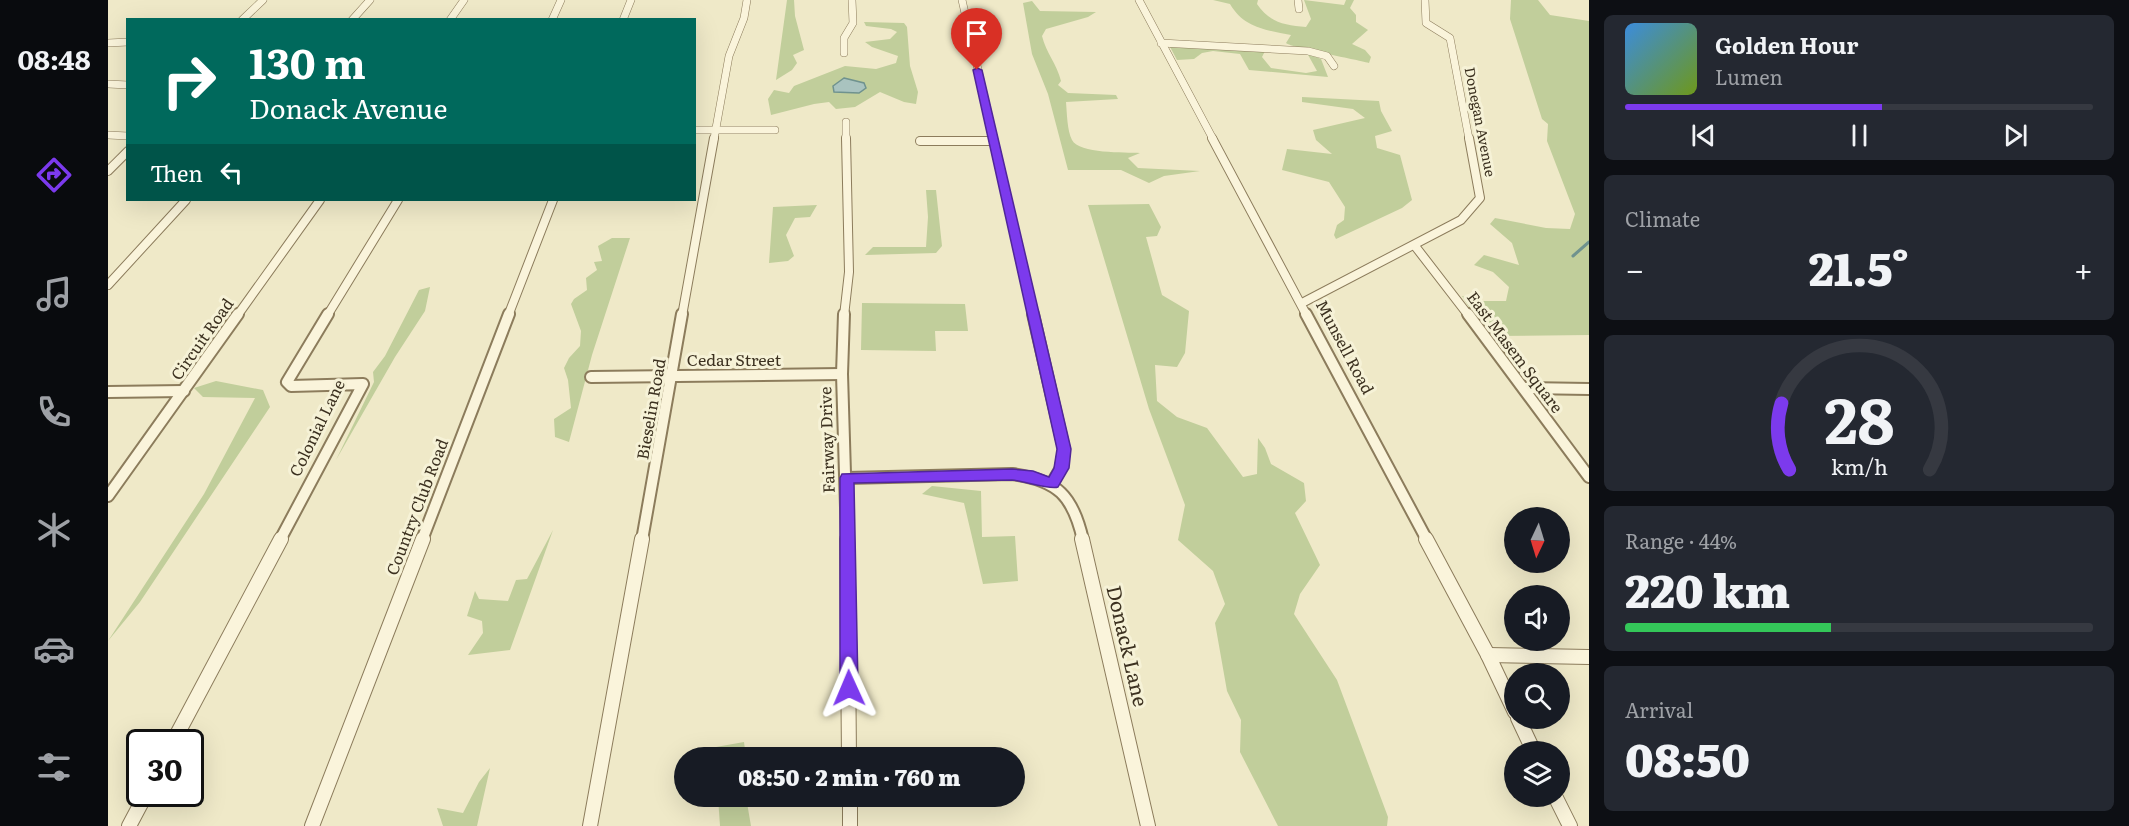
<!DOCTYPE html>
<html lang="en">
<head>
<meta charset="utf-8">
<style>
  body { margin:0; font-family:Literata,serif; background:#242831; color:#f1f3f6; height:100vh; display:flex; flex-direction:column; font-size:22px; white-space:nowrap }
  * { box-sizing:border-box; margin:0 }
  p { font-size:20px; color:#9ea1a6 }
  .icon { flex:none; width:33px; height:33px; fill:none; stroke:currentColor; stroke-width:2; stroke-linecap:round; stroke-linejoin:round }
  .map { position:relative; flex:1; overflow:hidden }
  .details { display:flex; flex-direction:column; gap:15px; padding:15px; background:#0d0f14; width:540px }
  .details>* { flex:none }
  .top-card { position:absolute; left:18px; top:18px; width:570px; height:183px; border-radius:0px; box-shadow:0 6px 24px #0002; background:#00695c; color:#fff; overflow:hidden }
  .needle { width:39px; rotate:184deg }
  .fabs { position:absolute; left:1396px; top:507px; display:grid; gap:12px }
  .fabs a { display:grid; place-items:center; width:66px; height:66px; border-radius:50%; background:#171b24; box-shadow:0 6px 24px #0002; font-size:30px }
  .speed { position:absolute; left:18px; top:729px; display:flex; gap:12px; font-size:30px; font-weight:700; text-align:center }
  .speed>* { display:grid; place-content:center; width:78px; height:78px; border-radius:50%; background:#171b24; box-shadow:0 6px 24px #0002; line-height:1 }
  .speed .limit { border:3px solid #111; border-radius:9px; background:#fff; color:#111 }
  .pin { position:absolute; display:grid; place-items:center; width:51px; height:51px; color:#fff; margin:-62px -26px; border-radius:50% 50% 50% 0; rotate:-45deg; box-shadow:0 0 6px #0007 }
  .pin .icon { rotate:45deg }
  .me { position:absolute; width:66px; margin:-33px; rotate:359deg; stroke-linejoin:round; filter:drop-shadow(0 0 4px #0008) }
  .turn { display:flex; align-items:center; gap:21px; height:126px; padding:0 24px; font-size:27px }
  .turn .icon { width:78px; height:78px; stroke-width:2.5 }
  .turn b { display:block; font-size:42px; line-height:51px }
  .then { display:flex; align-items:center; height:57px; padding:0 24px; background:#0003; gap:12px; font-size:22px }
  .big { font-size:45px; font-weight:800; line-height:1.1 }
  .details .card { flex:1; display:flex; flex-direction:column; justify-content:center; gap:9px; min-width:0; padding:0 21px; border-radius:9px; background:#242831 }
  .details .dial { align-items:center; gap:0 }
  .dial svg { height:156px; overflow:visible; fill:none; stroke:#363941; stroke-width:7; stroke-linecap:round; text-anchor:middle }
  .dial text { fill:#f1f3f6; stroke:none }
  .song { display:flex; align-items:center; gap:18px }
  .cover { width:72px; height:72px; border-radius:9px; background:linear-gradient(135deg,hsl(210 70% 55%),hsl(80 70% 35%)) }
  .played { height:6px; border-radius:3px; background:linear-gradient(90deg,#7c3aed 55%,#363941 55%) }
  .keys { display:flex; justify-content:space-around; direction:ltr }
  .heat { display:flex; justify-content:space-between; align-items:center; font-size:33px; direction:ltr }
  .charge { height:9px; border-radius:4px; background:linear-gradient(90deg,#34c759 44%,#363941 0) }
  .trip { position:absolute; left:566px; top:747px; width:351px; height:60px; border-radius:30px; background:#171b24; box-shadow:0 6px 24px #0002; font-weight:800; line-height:60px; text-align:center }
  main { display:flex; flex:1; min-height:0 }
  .tabs { display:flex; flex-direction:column; width:108px; justify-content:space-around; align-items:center; background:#090b0e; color:#9ea1a6 }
  .tabs .icon { width:42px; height:42px }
  .tabs .current { color:#7c3aed }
  .tabs b { font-size:27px; color:#f1f3f6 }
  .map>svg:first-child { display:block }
  .green { fill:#c1ce9b }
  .water { fill:#a9c3bf; stroke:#6f928e; stroke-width:1.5 }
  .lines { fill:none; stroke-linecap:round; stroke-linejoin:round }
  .stream { stroke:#6f928e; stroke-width:3 }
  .minor-far3-casing { stroke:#8c7c5c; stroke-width:8 }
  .minor-far2-casing { stroke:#8c7c5c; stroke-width:10 }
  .minor-far1-casing { stroke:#8c7c5c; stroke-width:14 }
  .minor-casing { stroke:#8c7c5c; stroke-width:16 }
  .minor-far3 { stroke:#faf4db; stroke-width:7 }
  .minor-far2 { stroke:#faf4db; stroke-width:8 }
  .minor-far1 { stroke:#faf4db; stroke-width:10 }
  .minor { stroke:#faf4db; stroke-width:14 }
  .route { fill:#7c3aed; stroke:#51269a; stroke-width:1.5 }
  .labels { text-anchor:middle; stroke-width:6; stroke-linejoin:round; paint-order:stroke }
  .far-street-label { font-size:14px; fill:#3c3120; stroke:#f6f2d7 }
  .street-label { font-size:16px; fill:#3c3120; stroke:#f6f2d7 }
  .near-street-label { font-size:20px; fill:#3c3120; stroke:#f6f2d7 }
</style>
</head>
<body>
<main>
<nav class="tabs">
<b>08:48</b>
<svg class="icon current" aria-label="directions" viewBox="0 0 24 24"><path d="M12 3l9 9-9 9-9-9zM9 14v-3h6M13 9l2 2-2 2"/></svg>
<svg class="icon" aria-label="music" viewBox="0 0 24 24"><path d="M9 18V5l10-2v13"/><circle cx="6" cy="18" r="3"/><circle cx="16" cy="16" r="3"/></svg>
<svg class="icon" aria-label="phone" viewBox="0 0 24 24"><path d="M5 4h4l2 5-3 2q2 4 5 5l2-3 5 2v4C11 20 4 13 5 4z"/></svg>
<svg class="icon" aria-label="climate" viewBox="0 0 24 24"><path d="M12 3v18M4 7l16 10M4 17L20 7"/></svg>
<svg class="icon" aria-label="car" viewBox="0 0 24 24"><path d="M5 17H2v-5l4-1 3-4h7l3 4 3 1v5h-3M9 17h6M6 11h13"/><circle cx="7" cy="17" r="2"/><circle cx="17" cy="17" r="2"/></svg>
<svg class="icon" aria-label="filters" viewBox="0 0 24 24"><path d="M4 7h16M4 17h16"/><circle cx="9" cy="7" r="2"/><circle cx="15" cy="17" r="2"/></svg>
</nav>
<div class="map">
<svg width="1481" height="826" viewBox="0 0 1481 826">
  <rect width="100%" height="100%" fill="#efe9c8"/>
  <g class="green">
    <path d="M 679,0 L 686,0 L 687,16 L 696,50 L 685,55 L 689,63 L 684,70 L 668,80 Z"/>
    <path d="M 1105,0 L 1150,0 L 1149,4 C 1162,23 1177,25 1198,27 L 1203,19 L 1196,0 L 1236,5 L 1238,0 L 1246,0 L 1242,8 L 1248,15 L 1248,22 L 1260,30 L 1244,44 L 1257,50 L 1263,57 L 1261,63 C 1247,59 1184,48 1178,43 L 1183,35 C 1158,30 1136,28 1122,4 Z"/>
    <path d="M 1403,0 L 1430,0 L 1442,15 L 1481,21 L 1481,335 L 1385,336 L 1376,331 L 1354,296 L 1375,301 L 1398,301 L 1401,287 L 1385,272 L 1366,265 L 1376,255 L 1411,265 L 1404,243 L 1382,224 L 1387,218 L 1438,228 L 1462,229 L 1467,214 L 1439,141 L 1440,124 L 1434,119 L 1402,19 Z"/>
    <path d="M 924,1 L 932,11 L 988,12 L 980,17 L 938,29 L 934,36 C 938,53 949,64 953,81 L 950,85 L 960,93 L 1008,95 L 1010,99 L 958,102 C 959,113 959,130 964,140 C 971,154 1017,152 1032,153 L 1020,158 L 1030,168 L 1092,171 L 1056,176 L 1041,183 L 1013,170 L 960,170 L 940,94 L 924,54 L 915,3 Z"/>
    <path d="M 756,22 L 796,23 L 799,27 L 802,66 L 810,92 L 808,104 L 796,102 L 772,92 L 747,107 L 728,109 L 721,102 L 706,104 L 663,115 L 660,99 L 666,90 L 681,93 L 686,86 L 737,66 L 768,69 L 788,63 L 790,56 L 764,47 L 757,42 L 782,39 L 789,32 L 783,29 L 758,26 Z"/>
    <path d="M 1061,45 L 1157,51 L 1154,57 L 1163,68 L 1198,73 L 1209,71 L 1199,53 L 1213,59 L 1220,77 L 1141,70 L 1132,54 L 1105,51 L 1094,53 L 1086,59 L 1069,60 Z"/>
    <path d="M 1194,97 L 1271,101 L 1273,111 L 1284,131 L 1267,136 L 1269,148 L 1292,155 L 1304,200 L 1294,208 L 1228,239 L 1226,235 L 1229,225 L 1236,220 L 1237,207 L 1221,182 L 1174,170 L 1179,149 L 1224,154 L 1208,140 L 1205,130 L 1257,118 L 1245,109 L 1194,102 Z"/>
    <path d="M 818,190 L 828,190 L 834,246 L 828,253 L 757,255 L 765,247 L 818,247 L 820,217 Z"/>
    <path d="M 1041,204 L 1053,227 L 1049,236 L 1038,237 L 1054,295 L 1081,311 L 1077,353 L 1069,367 L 1047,365 L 1049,401 L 1069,417 L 1099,428 L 1135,477 L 1149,474 L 1150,438 L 1157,448 L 1163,464 L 1196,483 L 1198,501 L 1187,513 L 1212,565 L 1192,594 L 1186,614 L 1229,680 L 1280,817 L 1279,826 L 1170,826 L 1132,752 L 1133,720 L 1119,691 L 1107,623 L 1117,604 L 1105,571 L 1070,540 L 1077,505 L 1041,409 L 980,205 Z"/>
    <path d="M 709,205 L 702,217 L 687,218 L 678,235 L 686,256 L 680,261 L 661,263 L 665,207 Z"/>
    <path d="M 504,238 L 522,238 L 484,355 L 461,442 L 447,437 L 446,419 L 463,408 L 460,380 L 456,368 L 461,358 L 472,346 L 473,331 L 463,304 L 466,299 L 479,290 L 478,278 L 489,270 L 486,262 L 494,261 L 490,246 Z"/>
    <path d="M 322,287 L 317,311 L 287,357 L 228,460 L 266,382 L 265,372 L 277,356 L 311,290 Z"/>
    <path d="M 754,303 L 857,304 L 860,331 L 827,331 L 828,351 L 753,350 Z"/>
    <path d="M 108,381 L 155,390 L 162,407 L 32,602 L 0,641 L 96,494 L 147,398 L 95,397 L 86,388 Z"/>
    <path d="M 824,486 L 873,491 L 874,537 L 907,536 L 910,581 L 875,584 L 856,503 L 814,494 Z"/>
    <path d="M 445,530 L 402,650 L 360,655 L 375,633 L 374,621 L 359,616 L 367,591 L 371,599 L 400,601 L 408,580 L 419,579 Z"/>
    <path d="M 636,742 L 638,757 L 609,757 L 608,747 Z"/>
    <path d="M 382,768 L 369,826 L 335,826 L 329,808 L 355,813 L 371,782 Z"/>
    <path d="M 610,797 L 638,797 L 643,826 L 612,826 Z"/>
  </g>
  <path class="water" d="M 736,78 L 756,83 L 758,88 L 751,93 L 726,92 L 725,86 Z"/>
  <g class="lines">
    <path class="stream" d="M 1465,256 L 1481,242"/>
    <defs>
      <g id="minor-far3">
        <path d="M 854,0 L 886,139"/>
        <path d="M 1031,0 L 1105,139"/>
        <path d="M 1190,0 L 1191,9"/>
        <path d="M 1317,0 L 1318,23 L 1342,38 L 1361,139"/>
        <path d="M 134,20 L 155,0"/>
        <path d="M 244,20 L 262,0"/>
        <path d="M 342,20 L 356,0"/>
        <path d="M 444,20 L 453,0"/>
        <path d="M 515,20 L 523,0"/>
        <path d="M 0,43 L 20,42"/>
        <path d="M 1053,43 L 1200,51 L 1219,56 L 1226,66"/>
        <path d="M 736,53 L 736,38 L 745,23 L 744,0"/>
        <path d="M 0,84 L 20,85"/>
        <path d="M 738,122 L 738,139"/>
        <path d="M 586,130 L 667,130"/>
        <path d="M 0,135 L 20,136"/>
        <path d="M 606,139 L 621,56 L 636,18 L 639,0"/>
      </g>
      <g id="minor-far2">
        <path d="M 885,138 L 926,316"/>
        <path d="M 1104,138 L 1199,316"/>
        <path d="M 812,141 L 884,141"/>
        <path d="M 0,171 L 20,151"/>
        <path d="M 1307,246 L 1361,316"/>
        <path d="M 0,285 L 78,200"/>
        <path d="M 1194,303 L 1353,220 L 1372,198 L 1361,138"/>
        <path d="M 129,316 L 212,200"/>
        <path d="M 219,316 L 290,200"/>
        <path d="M 400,316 L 445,200"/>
        <path d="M 574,316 L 606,138"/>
        <path d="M 736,316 L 741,272 L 738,138"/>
      </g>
      <g id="minor-far1">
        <path d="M 736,314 L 734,374 L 739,540"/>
        <path d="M 925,314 L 956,449 L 953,468 L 944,483"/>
        <path d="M 1198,314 L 1319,540"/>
        <path d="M 1360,314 L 1481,477"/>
        <path d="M 483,377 L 734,374"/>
        <path d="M 1417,388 L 1481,389"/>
        <path d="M 0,392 L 76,391"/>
        <path d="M 739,478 L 904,474 C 950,480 965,496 975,540"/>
        <path d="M 0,496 L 130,314"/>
        <path d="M 172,540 L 255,384 L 183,386 L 179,382 L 220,314"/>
        <path d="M 314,540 L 401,314"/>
        <path d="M 534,540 L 574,314"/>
      </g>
      <g id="minor">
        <path d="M 739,539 L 741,758"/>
        <path d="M 974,539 L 1040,826"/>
        <path d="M 1318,539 L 1380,655 L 1407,712"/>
        <path d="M 1380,655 L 1481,657"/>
        <path d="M 1410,718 L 1426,752"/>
        <path d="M 65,742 L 173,539"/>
        <path d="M 742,796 L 742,826"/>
        <path d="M 1447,796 L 1462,826"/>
        <path d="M 21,826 L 38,794"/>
        <path d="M 204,826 L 315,539"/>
        <path d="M 482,826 L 534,539"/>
      </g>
    </defs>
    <use href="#minor-far3" class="minor-far3-casing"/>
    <use href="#minor-far2" class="minor-far2-casing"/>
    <use href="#minor-far1" class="minor-far1-casing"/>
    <use href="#minor" class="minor-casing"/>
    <use href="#minor-far3" class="minor-far3"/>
    <use href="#minor-far2" class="minor-far2"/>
    <use href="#minor-far1" class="minor-far1"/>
    <use href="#minor" class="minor"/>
  </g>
  <path class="route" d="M 869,68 L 874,70 L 963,449 L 961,468 L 950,487 C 942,490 916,481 904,480 L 746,483 L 750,688 L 747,693 L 741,695 L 735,693 L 732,688 L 732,478 L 734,474 L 904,469 L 925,471 L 941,477 L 946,468 L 949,449 L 865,70 Z"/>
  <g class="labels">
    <g class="far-street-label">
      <text transform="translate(1372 122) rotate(79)" y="5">Donegan Avenue</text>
    </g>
    <g class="street-label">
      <text transform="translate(94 339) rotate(-55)" y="6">Circuit Road</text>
      <text transform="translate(1237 347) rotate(62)" y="6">Munsell Road</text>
      <text transform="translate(1407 352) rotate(53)" y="6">East Masem Square</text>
      <text x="626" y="366">Cedar Street</text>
      <text transform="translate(543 409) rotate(-80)" y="6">Bieselin Road</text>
      <text transform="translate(209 428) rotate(-64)" y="6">Colonial Lane</text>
      <text transform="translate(719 440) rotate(-92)" y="6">Fairway Drive</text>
      <text transform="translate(309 507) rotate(-69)" y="6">Country Club Road</text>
    </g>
    <g class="near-street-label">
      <text transform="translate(1019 646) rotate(77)" y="7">Donack Lane</text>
    </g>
  </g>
</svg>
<div class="fabs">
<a><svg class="needle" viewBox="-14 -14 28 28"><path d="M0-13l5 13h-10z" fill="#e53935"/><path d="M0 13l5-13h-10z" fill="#9ea1a6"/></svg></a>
<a><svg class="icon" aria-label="sound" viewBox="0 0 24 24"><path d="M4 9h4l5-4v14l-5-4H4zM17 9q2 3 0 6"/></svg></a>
<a><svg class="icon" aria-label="search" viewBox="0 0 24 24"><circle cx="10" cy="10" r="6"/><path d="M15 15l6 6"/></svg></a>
<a><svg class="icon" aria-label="layers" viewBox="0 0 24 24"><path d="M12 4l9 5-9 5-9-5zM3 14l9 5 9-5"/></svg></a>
</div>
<div class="speed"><div class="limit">30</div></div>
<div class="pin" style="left:869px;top:70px;background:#d93025"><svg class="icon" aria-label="arrive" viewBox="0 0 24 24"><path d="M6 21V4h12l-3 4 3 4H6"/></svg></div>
<svg class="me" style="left:741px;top:688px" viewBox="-20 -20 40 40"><path d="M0-17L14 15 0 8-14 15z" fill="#7c3aed" stroke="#fff" stroke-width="4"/></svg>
<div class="trip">08:50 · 2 min · 760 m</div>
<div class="top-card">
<div class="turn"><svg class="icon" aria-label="right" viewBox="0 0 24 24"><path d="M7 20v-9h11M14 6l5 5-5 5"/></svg><div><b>130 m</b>Donack Avenue</div></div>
<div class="then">Then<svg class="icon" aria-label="left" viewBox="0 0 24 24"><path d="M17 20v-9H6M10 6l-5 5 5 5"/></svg></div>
</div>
</div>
<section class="details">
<div class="card">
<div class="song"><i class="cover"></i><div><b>Golden Hour</b><p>Lumen</p></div></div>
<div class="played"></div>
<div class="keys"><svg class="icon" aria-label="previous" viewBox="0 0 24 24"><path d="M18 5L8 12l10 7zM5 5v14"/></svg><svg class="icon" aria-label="pause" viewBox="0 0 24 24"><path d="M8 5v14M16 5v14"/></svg><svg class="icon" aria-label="next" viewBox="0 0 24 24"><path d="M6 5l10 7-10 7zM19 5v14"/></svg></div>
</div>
<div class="card"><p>Climate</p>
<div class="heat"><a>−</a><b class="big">21.5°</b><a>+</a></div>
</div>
<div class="card dial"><svg viewBox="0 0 100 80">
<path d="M14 69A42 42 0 1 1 86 69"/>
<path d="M14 69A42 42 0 0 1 10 35" stroke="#7c3aed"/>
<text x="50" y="56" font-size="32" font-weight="700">28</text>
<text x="50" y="72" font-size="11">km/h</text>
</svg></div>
<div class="card"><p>Range · 44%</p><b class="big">220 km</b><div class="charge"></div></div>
<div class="card"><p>Arrival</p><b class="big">08:50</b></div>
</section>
</main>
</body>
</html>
